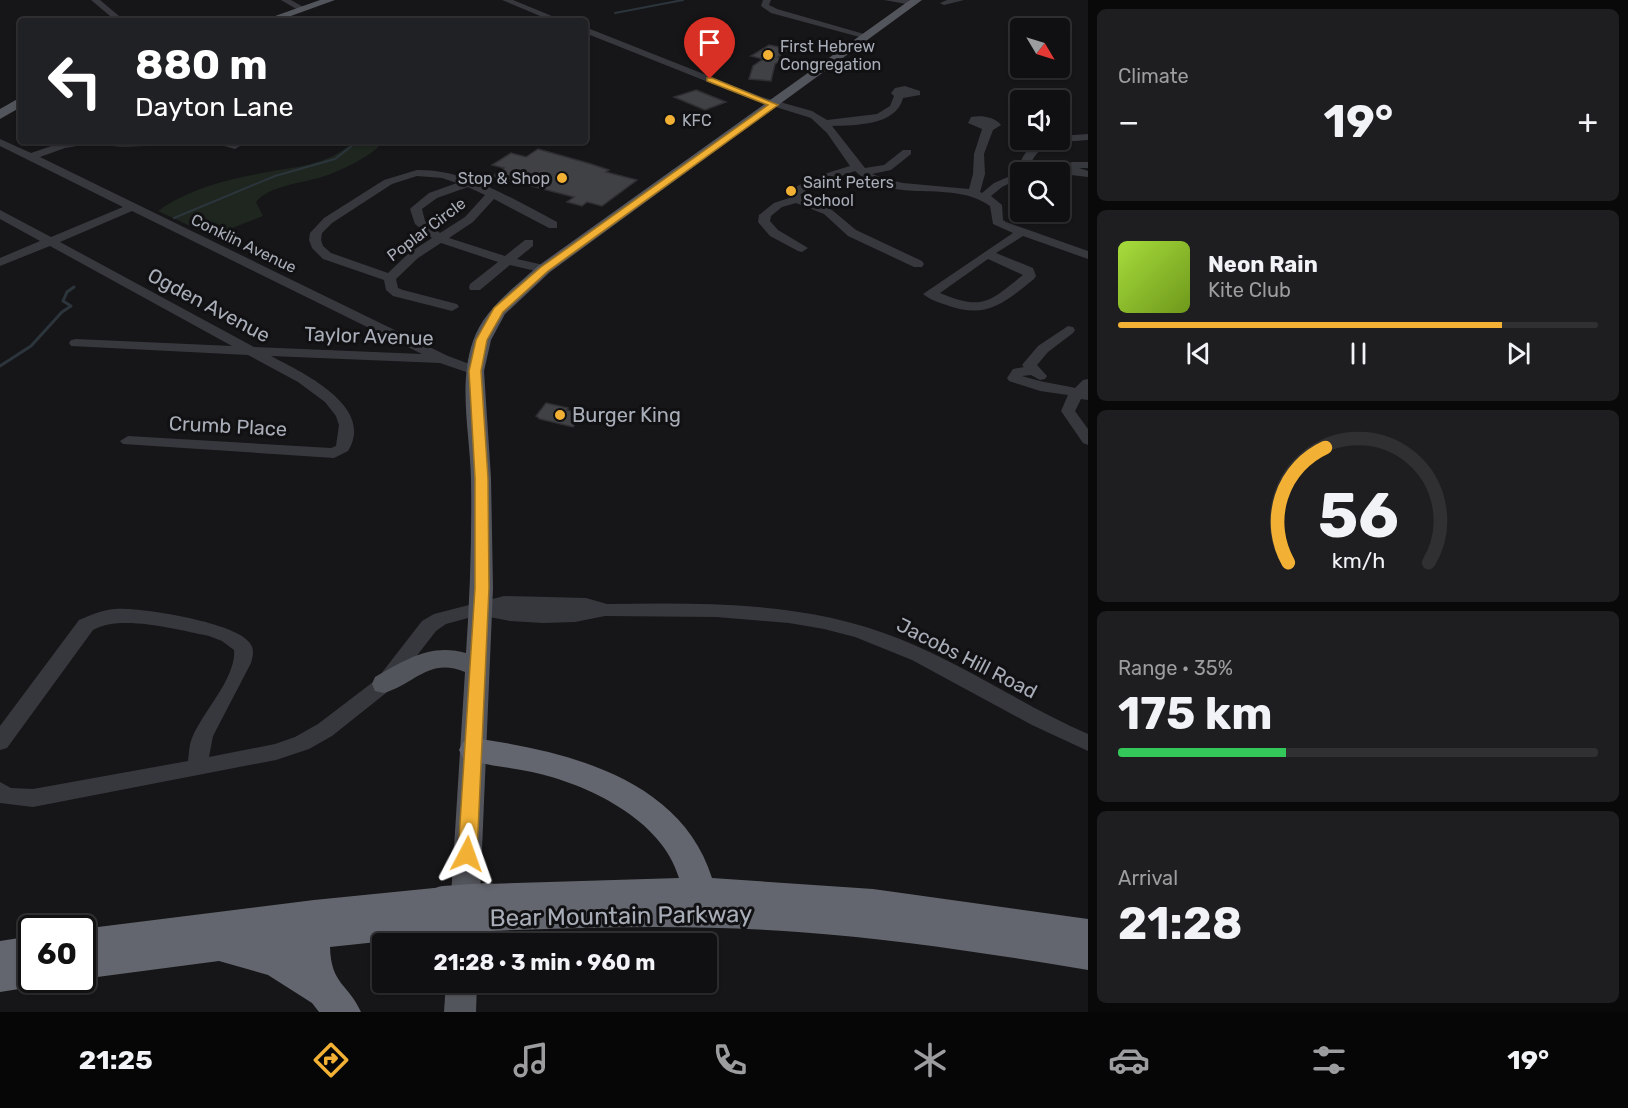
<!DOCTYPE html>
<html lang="en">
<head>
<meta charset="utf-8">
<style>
  body { margin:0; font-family:Rubik,sans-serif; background:#1e1e20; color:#f1f3f6; height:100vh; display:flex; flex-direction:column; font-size:22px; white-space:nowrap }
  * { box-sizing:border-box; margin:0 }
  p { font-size:20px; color:#9c9d9f }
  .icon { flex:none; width:33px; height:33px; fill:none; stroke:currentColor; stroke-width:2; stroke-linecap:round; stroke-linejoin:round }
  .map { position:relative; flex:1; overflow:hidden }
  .sheet { display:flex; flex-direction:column; gap:9px; padding:9px; background:#09090a; width:540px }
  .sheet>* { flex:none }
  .hud { position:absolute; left:18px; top:18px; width:570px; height:126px; border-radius:6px; box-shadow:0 2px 4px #0004,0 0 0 2px #303032; background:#202124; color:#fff; overflow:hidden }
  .needle { width:39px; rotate:128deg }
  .controls { position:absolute; left:1010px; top:18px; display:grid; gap:12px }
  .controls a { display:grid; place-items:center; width:60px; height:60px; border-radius:6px; background:#101012; box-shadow:0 2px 4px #0004,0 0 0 2px #303032; font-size:30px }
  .speed { position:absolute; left:18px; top:915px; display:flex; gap:12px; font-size:30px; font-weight:700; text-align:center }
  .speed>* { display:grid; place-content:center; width:78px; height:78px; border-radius:50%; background:#101012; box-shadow:0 2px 4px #0004,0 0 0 2px #303032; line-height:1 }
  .speed .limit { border:3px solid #111; border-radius:9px; background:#fff; color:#111 }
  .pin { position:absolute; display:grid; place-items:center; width:51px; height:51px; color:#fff; margin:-62px -26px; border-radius:50% 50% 50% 0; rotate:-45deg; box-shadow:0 0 6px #0007 }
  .pin .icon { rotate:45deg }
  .me { position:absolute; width:66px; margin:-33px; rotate:4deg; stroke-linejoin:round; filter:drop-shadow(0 0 4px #0008) }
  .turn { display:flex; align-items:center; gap:21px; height:126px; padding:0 18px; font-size:27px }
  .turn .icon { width:78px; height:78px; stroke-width:2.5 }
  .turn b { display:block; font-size:42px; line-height:51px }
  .big { font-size:45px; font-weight:700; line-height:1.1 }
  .sheet .card { flex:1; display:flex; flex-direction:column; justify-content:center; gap:9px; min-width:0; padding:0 21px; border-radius:9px; background:#1e1e20 }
  .sheet .dial { align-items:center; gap:0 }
  .dial svg { height:156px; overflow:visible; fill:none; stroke:#303032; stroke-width:7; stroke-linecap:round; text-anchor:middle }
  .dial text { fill:#f1f3f6; stroke:none }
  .song { display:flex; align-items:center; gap:18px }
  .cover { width:72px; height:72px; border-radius:9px; background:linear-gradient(135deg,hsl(80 70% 55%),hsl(80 70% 35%)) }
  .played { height:6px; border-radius:3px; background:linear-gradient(90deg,#f2b134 80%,#303032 80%) }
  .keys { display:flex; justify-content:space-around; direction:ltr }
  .heat { display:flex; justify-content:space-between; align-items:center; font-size:33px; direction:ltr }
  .charge { height:9px; border-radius:4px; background:linear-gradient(90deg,#34c759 35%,#303032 0) }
  .trip { position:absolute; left:372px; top:933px; width:345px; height:60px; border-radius:6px; background:#101012; box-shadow:0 2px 4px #0004,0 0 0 2px #303032; font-weight:700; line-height:60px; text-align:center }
  .menu { display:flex; height:96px; justify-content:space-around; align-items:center; background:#060607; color:#9c9d9f }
  .menu .icon { width:42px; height:42px }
  .menu .active { color:#f2b134 }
  .menu b { font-size:27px; color:#f1f3f6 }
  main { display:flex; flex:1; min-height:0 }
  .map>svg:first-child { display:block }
  .green { fill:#1e261f }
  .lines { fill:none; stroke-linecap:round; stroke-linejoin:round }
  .stream-far1 { stroke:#2c353c; stroke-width:2 }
  .stream { stroke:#2c353c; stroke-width:3 }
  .building { fill:#404145; stroke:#303034; stroke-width:1.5 }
  .minor { fill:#37383d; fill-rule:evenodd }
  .major { fill:#53555c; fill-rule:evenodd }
  .highway { fill:#63666e; fill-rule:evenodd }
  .highway-bridge { stroke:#63666e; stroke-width:32 }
  .route { fill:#f2b134; stroke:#9d7322; stroke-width:1.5 }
  .poi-dot { fill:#f2b134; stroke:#111113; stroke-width:2 }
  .labels { text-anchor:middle; stroke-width:6; stroke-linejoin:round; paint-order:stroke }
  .far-poi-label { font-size:16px; fill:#a8adb8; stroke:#111113; text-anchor:start }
  .far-street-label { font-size:16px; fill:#a8adb8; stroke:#111113 }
  .street-label { font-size:20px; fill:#a8adb8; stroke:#111113 }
  .poi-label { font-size:20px; fill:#a8adb8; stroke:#111113; text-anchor:start }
  .near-street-label { font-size:24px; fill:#a8adb8; stroke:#111113 }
</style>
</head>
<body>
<main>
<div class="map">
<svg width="1088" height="1012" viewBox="0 0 1088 1012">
  <rect width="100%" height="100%" fill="#161618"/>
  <path class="green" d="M 355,141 L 384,141 C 371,157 344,169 325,176 C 305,183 269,185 256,202 L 263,216 L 212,236 L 158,211 C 185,191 224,180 257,174 C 294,166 324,168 355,141 Z"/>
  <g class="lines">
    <g class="stream-far1">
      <path d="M 615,13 L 683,0"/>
      <path d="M 174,218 L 275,176 L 335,159 L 358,141"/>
    </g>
    <path class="stream" d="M 0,366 L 31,346 L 62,312 L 71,306 L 63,301 L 67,292 L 74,287"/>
  </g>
  <g class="building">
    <path d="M 769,45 L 789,49 L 778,57 L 784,58 L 775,64 L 771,81 L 749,79 L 753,66 L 763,59 L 751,56 Z"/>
    <path d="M 696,90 L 726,102 L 705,110 L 674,97 Z"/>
    <path d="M 538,149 L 591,164 L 609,170 L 606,172 L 637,180 L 602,206 L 587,202 L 582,206 L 567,202 L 574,197 L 493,176 L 504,168 L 492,165 L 511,153 L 526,157 Z"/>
    <path d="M 546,403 L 568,408 L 567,410 L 583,414 L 573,427 L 540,419 L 536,416 Z"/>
  </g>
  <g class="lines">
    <g class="minor">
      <path d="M 91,0 L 100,0 L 125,21 L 116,21 Z"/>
      <path d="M 281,0 L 291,0 L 305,8 L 298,10 Z"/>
      <path d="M 502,0 L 513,0 L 564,21 L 552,21 Z"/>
      <path d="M 763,0 L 771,0 L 769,5 L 777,9 L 871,36 L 867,39 L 771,13 L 761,6 Z"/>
      <path d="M 884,0 L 908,0 L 916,3 L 912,5 Z"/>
      <path d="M 947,0 L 964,0 L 944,5 L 940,3 Z"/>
      <path d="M 585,27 L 762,97 L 812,111 L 827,120 L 877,114 L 890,106 L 894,96 L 891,93 L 895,88 L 905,86 L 920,91 L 920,95 L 903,98 C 896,126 855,125 832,126 L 865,168 L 884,165 L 903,150 L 911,150 L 911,154 L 891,170 L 872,174 L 889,180 L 903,183 L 969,189 L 973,174 L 974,154 L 982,129 L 968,123 L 971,117 C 981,115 995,117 1001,125 L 993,130 L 984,154 L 985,174 L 980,192 L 982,193 L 994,183 L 1022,171 L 1019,167 C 1025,146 1038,140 1059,140 L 1059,136 L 1088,134 L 1088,140 C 1065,142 1037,140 1030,167 L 1033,172 L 1020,172 L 1020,178 L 1002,187 L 991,196 L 1002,205 L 1003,220 L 1006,222 L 1088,251 L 1088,259 L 1023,236 L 996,253 L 1033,268 L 1036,276 L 1034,279 C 1005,302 988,319 949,306 C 941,303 930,300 923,294 L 1013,233 L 993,224 L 990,206 C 952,178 891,206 855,171 L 811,187 L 800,195 L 832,210 L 856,230 L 922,261 L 924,264 L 922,267 L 914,267 L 848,236 L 824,214 L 796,203 L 782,207 L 771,216 L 770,221 L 778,230 L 808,248 L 802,252 L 798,251 L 770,236 L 758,222 L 759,215 L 774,203 L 789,198 L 787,195 C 803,178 829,173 850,166 L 827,133 L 811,118 L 756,101 L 585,33 ZM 988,259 L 1023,275 C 989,302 983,311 940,293 Z"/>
      <path d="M 0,139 L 31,153 L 63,142 L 94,141 L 89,144 L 65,148 L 40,157 L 448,356 L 480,368 L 482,371 L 475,375 L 440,363 L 271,356 C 301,372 376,406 348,451 L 334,458 L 123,444 L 120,441 L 128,436 L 331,448 L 336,446 L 339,425 L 336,416 L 325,402 L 298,382 L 248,355 L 71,346 L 69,343 L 71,340 L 76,339 L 232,346 L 50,246 L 0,266 L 0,258 L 40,241 L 0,219 L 0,210 L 51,237 L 123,207 L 0,146 ZM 132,211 L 422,354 L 254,347 L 60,242 Z"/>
      <path d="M 96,141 L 178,141 L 173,144 C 155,145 109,151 96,141 Z"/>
      <path d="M 206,141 L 226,141 L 240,146 L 235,149 Z"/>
      <path d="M 1088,162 L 1088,168 L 1079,168 L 1088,171 L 1088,177 L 1046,172 L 1051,169 L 1069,169 L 1067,165 L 1072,162 Z"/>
      <path d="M 417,170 C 467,169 514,200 557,222 L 557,228 L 549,228 L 494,199 L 473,222 L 449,238 L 505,256 L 525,240 L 533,240 L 533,246 L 517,259 L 548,266 L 550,269 L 548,272 L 544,273 L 510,265 L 480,290 L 470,290 L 469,287 L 470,284 L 498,262 L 441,243 L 418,258 L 396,279 L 398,288 L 403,290 L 457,304 L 459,307 L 452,311 L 393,296 L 386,290 L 384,280 L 323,259 L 312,248 L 309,240 L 310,233 L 324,218 L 384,180 ZM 417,176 L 442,178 L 457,183 L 429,193 L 412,207 L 410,209 L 415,224 L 432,238 L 409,253 L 388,273 L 331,253 L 323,246 L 321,240 L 322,233 L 332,223 L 392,184 ZM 468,187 L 485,195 L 465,217 L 440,233 L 425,221 L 422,209 L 437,198 Z"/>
      <path d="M 1068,326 L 1073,327 L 1075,330 L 1073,333 L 1048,352 L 1037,365 L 1047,376 L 1045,379 L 1040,380 L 1031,375 L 1022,376 C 1040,382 1057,384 1075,388 L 1083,380 L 1088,379 L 1088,400 L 1081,399 L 1075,411 L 1088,429 L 1088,445 L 1083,443 L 1061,411 L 1068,395 L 1040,391 L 1009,381 L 1007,378 L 1013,369 L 1024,367 L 1022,365 L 1038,346 Z"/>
      <path d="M 504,596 L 586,598 L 607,604 C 707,603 806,601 900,639 C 965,665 1024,706 1088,734 L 1088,751 L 1032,725 L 912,660 L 855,637 L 824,629 L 789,623 L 716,617 L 605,616 L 575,622 L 543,623 L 510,621 L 479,615 L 446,624 L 436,631 L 391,689 L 332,736 L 309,749 L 276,760 L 33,807 L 0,803 L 0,782 L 11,788 L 33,789 L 188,761 C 189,754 189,745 192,738 C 202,713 237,677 234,650 L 222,641 L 209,636 C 177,630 122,614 93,630 L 7,748 L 0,750 L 0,726 L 79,620 C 91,615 102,610 115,609 C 140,607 233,622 249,642 C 255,649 253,655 251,663 L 213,736 L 209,757 L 275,744 L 295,737 L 318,724 L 377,679 L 422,621 L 434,614 Z"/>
    </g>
    <g class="major">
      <path d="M 320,0 L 335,0 L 277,21 L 261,21 Z"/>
      <path d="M 910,0 L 922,0 L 550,272 L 505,314 L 491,340 L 484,371 L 491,478 L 493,588 L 478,944 L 448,944 L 465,672 C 429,657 415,684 384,693 L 375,691 L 372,684 L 375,677 C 405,660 431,643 466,653 C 470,595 472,537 471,478 C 470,434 458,384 473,341 C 484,309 514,288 538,266 Z"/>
      <path d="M 21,97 L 21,107 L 0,119 L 0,109 Z"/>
      <path d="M 446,982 L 477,982 L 476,1012 L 444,1012 Z"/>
    </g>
    <g class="highway">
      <path d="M 474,738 C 566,751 681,778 712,878 L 873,889 L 1088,919 L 1088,970 C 992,954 896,939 798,932 C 695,924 592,927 488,931 L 476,927 L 471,916 L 475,907 L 471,899 L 476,888 L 488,884 L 679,878 C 662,819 587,784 532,772 C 509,767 485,766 463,758 L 459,750 L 463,742 Z"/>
      <path d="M 444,887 L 456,891 L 461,902 L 456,912 L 460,920 L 455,931 L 443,935 L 330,947 C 331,985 348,983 361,1012 L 319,1012 L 312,1003 L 268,975 L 219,961 L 82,979 L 82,929 L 314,900 Z"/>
      <path d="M 32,936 L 32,980 L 45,980 L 44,982 L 32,987 L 0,992 L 0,941 Z"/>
    </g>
    <g class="highway-bridge">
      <path d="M 444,902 L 488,899"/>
      <path d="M 443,920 L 488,916"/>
    </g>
  </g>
  <path class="route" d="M 707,78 L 712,78 L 778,105 L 548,271 L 503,312 L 487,340 L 481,371 L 488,478 L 489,588 L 477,854 L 474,859 L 467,862 L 461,859 L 458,854 L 475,588 L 475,478 L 469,371 L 476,340 L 494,308 L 541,267 L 768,105 L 707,81 Z"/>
  <g class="poi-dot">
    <circle cx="768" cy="55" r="6"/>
    <circle cx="670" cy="120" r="6"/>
    <circle cx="562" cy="178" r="6"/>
    <circle cx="791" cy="191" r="6"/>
    <circle cx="560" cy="415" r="6"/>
  </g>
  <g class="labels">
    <g class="far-poi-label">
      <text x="780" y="52">First Hebrew<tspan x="780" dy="18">Congregation</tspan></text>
      <text x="682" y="126">KFC</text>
      <text x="550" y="184" text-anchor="end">Stop &amp; Shop</text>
      <text x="803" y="188">Saint Peters<tspan x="803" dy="18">School</tspan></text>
    </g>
    <g class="far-street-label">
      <text transform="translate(426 229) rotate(-37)" y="6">Poplar Circle</text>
      <text transform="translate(244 243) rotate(26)" y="6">Conklin Avenue</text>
    </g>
    <g class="street-label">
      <text transform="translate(209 305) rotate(28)" y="7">Ogden Avenue</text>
      <text transform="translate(369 336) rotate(2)" y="7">Taylor Avenue</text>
      <text transform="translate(228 426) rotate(3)" y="7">Crumb Place</text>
      <text transform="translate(967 658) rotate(27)" y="7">Jacobs Hill Road</text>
    </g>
    <g class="poi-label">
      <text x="572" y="422">Burger King</text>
    </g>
    <g class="near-street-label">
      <text transform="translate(621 916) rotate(-1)" y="8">Bear Mountain Parkway</text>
    </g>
  </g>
</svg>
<div class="controls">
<a><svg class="needle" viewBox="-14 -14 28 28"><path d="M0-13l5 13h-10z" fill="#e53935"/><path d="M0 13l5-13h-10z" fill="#9c9d9f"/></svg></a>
<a><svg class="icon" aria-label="sound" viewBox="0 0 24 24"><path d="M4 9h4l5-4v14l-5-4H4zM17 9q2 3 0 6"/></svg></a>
<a><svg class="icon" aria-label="search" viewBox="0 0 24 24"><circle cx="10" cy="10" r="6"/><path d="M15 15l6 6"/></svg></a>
</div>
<div class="speed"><div class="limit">60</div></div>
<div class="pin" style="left:710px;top:79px;background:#d93025"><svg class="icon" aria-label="arrive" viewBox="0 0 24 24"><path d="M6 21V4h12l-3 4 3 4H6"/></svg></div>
<svg class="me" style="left:467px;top:854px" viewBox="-20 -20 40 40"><path d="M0-17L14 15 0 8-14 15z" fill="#f2b134" stroke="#fff" stroke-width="4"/></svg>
<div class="trip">21:28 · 3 min · 960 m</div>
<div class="hud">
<div class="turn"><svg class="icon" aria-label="left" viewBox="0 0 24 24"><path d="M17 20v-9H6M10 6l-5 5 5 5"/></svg><div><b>880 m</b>Dayton Lane</div></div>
</div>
</div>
<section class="sheet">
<div class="card"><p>Climate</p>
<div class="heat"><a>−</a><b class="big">19°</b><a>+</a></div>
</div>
<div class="card">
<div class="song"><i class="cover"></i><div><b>Neon Rain</b><p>Kite Club</p></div></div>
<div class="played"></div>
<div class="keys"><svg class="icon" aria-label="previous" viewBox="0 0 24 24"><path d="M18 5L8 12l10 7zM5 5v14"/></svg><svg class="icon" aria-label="pause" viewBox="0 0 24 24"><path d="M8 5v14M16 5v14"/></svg><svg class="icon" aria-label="next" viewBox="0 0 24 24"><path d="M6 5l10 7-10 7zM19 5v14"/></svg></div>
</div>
<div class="card dial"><svg viewBox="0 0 100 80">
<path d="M14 69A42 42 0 1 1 86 69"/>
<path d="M14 69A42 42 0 0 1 33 10" stroke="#f2b134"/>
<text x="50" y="56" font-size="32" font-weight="700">56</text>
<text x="50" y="72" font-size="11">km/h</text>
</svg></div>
<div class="card"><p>Range · 35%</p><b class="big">175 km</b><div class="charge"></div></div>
<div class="card"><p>Arrival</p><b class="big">21:28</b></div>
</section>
</main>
<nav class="menu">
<b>21:25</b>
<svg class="icon active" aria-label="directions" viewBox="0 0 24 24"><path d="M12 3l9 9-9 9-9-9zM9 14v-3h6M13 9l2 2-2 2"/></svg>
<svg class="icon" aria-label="music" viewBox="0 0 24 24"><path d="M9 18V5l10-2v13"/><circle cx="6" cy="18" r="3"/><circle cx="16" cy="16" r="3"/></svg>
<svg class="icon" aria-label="phone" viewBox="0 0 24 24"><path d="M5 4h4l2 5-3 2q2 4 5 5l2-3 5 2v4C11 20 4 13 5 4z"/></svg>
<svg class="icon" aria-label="climate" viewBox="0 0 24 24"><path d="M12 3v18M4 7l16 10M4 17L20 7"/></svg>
<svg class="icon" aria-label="car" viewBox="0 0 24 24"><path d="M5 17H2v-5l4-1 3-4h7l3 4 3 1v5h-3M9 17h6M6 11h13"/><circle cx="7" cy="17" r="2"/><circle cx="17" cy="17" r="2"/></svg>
<svg class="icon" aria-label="filters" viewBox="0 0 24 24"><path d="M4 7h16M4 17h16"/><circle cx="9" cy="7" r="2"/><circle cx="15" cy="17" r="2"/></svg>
<b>19°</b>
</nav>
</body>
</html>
